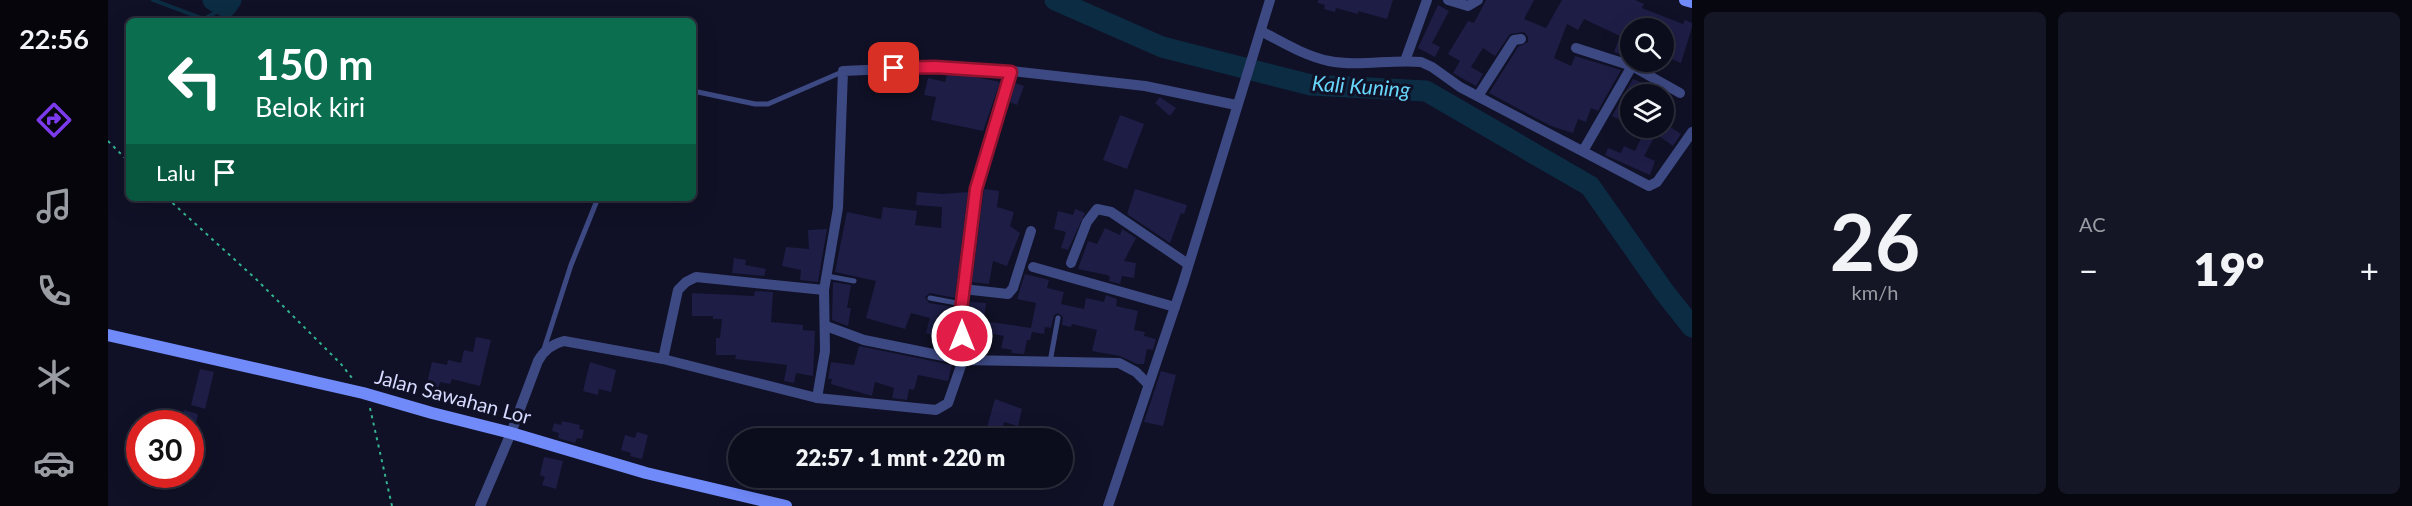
<!DOCTYPE html>
<html lang="id">
<head>
<meta charset="utf-8">
<style>
  body { margin:0; font-family:Lato,sans-serif; background:#151625; color:#f1f3f6; height:100vh; display:flex; flex-direction:column; font-size:22px; white-space:nowrap }
  * { box-sizing:border-box; margin:0 }
  p { font-size:20px; color:#9a9ca3 }
  .icon { flex:none; width:33px; height:33px; fill:none; stroke:currentColor; stroke-width:2; stroke-linecap:round; stroke-linejoin:round }
  .map { position:relative; flex:1; overflow:hidden }
  .sheet { display:flex; flex-direction:column; gap:12px; padding:12px; background:#07070f; width:720px }
  .sheet>* { flex:none }
  .top-card { position:absolute; left:18px; top:18px; width:570px; height:183px; border-radius:9px; box-shadow:0 6px 24px #0002,0 0 0 2px #2c2d3b; background:#0b6e4f; color:#fff; overflow:hidden }
  .tools { position:absolute; left:1512px; top:18px; display:grid; gap:12px }
  .tools a { display:grid; place-items:center; width:54px; height:54px; border-radius:50%; background:#0c0d1c; box-shadow:0 6px 24px #0002,0 0 0 2px #2c2d3b; font-size:30px }
  .speed { position:absolute; left:18px; top:410px; display:flex; gap:12px; font-size:30px; font-weight:700; text-align:center }
  .speed>* { display:grid; place-content:center; width:78px; height:78px; border-radius:50%; background:#0c0d1c; box-shadow:0 6px 24px #0002,0 0 0 2px #2c2d3b; line-height:1 }
  .speed .limit { border:9px solid #d22; background:#fff; color:#111 }
  .pin { position:absolute; display:grid; place-items:center; width:51px; height:51px; color:#fff; margin:-26px; border-radius:12px; box-shadow:0 3px 9px #0006 }
  .me { position:absolute; width:66px; margin:-33px; rotate:0deg; stroke-linejoin:round; filter:drop-shadow(0 0 4px #0008) }
  .turn { display:flex; align-items:center; gap:21px; height:126px; padding:0 30px; font-size:27px }
  .turn .icon { width:78px; height:78px; stroke-width:2.5 }
  .turn b { display:block; font-size:42px; line-height:51px }
  .then { display:flex; align-items:center; height:57px; padding:0 30px; background:#0003; gap:12px; font-size:22px }
  .big { font-size:45px; font-weight:800; line-height:1.1 }
  .sheet .widget { flex:1; display:flex; flex-direction:column; justify-content:center; gap:9px; min-width:0; padding:0 21px; border-radius:9px; background:#151625 }
  .sheet .dial { align-items:center; gap:0 }
  .dial b { font-size:78px; line-height:1 }
  .heat { display:flex; justify-content:space-between; align-items:center; font-size:33px; direction:ltr }
  .sheet .tiles { flex:1; display:grid; gap:12px; grid-template-columns:repeat(2,1fr) }
  .trip { position:absolute; left:620px; top:428px; width:345px; height:60px; border-radius:30px; background:#0c0d1c; box-shadow:0 6px 24px #0002,0 0 0 2px #2c2d3b; font-weight:800; line-height:60px; text-align:center }
  main { display:flex; flex:1; min-height:0 }
  .dock { display:flex; flex-direction:column; width:108px; justify-content:space-around; align-items:center; background:#05050b; color:#9a9ca3 }
  .dock .icon { width:42px; height:42px }
  .dock .active { color:#7c3aed }
  .dock b { font-size:27px; color:#f1f3f6 }
  .map>svg:first-child { display:block }
  .lines { fill:none; stroke-linecap:round; stroke-linejoin:round }
  .stream { stroke:#0c2c43; stroke-width:4 }
  .river { stroke:#0c2c43; stroke-width:21 }
  .building { fill:#1d1d46 }
  .path { stroke:#33b491; stroke-width:2; stroke-dasharray:3 4.5; stroke-linecap:butt }
  .lane { stroke:#3d4983; stroke-width:5 }
  .street { stroke:#3d4983; stroke-width:10 }
  .secondary { stroke:#708afa; stroke-width:12 }
  .route-casing { stroke:#92132f; stroke-width:15 }
  .route { stroke:#e11d48; stroke-width:10 }
  .labels { text-anchor:middle; stroke-width:6; stroke-linejoin:round; paint-order:stroke }
  .street-label { font-size:20px; fill:#d6dafe; stroke:#101126 }
  .water-label { font-size:21px; font-style:italic; fill:#67d6fa; stroke:#101126 }
</style>
</head>
<body>
<main>
<nav class="dock">
<b>22:56</b>
<svg class="icon active" aria-label="directions" viewBox="0 0 24 24"><path d="M12 3l9 9-9 9-9-9zM9 14v-3h6M13 9l2 2-2 2"/></svg>
<svg class="icon" aria-label="music" viewBox="0 0 24 24"><path d="M9 18V5l10-2v13"/><circle cx="6" cy="18" r="3"/><circle cx="16" cy="16" r="3"/></svg>
<svg class="icon" aria-label="phone" viewBox="0 0 24 24"><path d="M5 4h4l2 5-3 2q2 4 5 5l2-3 5 2v4C11 20 4 13 5 4z"/></svg>
<svg class="icon" aria-label="climate" viewBox="0 0 24 24"><path d="M12 3v18M4 7l16 10M4 17L20 7"/></svg>
<svg class="icon" aria-label="car" viewBox="0 0 24 24"><path d="M5 17H2v-5l4-1 3-4h7l3 4 3 1v5h-3M9 17h6M6 11h13"/><circle cx="7" cy="17" r="2"/><circle cx="17" cy="17" r="2"/></svg>
</nav>
<div class="map">
<svg width="1584" height="506" viewBox="0 0 1584 506">
  <rect width="100%" height="100%" fill="#101126"/>
  <g class="lines">
    <path class="stream" d="M 45,0 L 96,19 L 130,0"/>
    <g class="river">
      <path d="M 105,0 L 118,7 L 123,0"/>
      <path d="M 947,0 L 1054,47 L 1203,85 L 1318,91 L 1482,186 L 1557,293 L 1584,327"/>
    </g>
  </g>
  <g class="building">
    <path d="M 1210,0 L 1285,0 L 1279,19 L 1250,11 L 1250,14 L 1228,8 L 1227,12 L 1216,9 L 1217,5 L 1210,3 Z"/>
    <path d="M 1378,0 L 1426,0 L 1416,19 L 1438,28 L 1454,0 L 1527,0 L 1536,4 L 1534,8 L 1575,24 L 1577,20 L 1584,23 L 1584,27 L 1573,63 L 1556,56 L 1556,28 L 1522,28 L 1522,58 L 1506,52 L 1512,36 L 1476,19 L 1470,30 L 1459,24 L 1446,58 L 1463,66 L 1467,56 L 1513,70 L 1490,111 L 1483,108 L 1478,122 L 1470,119 L 1465,133 L 1443,126 L 1381,93 L 1410,47 L 1420,42 L 1420,37 L 1416,32 L 1402,34 L 1387,56 L 1375,48 L 1363,67 L 1375,74 L 1368,86 L 1345,73 L 1352,61 L 1340,54 L 1360,21 L 1366,23 Z"/>
    <path d="M 1330,5 L 1341,11 L 1324,43 L 1332,47 L 1327,57 L 1310,48 Z"/>
    <path d="M 839,75 L 863,76 L 892,82 L 875,131 L 823,120 L 828,97 L 816,95 L 820,78 L 837,82 Z"/>
    <path d="M 1525,79 L 1542,86 L 1538,94 L 1522,94 L 1522,125 L 1504,116 Z"/>
    <path d="M 907,83 L 916,86 L 909,105 L 902,102 Z"/>
    <path d="M 1556,96 L 1567,103 L 1556,123 L 1573,134 L 1565,146 L 1548,134 L 1536,156 L 1547,161 L 1542,175 L 1497,155 L 1500,148 L 1513,153 L 1516,146 L 1527,151 L 1538,128 L 1556,128 Z"/>
    <path d="M 1052,97 L 1068,108 L 1062,116 L 1047,103 Z"/>
    <path d="M 1012,115 L 1036,124 L 1019,169 L 995,160 Z"/>
    <path d="M 876,189 L 891,191 L 889,207 L 906,212 L 902,226 L 912,233 L 899,266 L 885,261 L 881,284 L 864,282 Z"/>
    <path d="M 1027,189 L 1079,205 L 1076,214 L 1073,213 L 1062,243 L 1019,214 Z"/>
    <path d="M 809,192 L 835,194 L 860,192 L 847,298 L 822,293 L 817,297 L 821,303 L 846,307 L 845,317 L 837,317 L 830,337 L 818,333 L 822,318 L 803,313 L 797,329 L 758,318 L 768,281 L 727,272 L 739,212 L 773,219 L 775,207 L 809,211 L 807,225 L 833,228 L 834,207 L 808,205 Z"/>
    <path d="M 967,209 L 977,213 L 960,250 L 953,248 L 958,232 L 946,229 L 950,211 L 965,215 Z"/>
    <path d="M 997,228 L 1012,235 L 1014,229 L 1028,238 L 1016,261 L 1028,263 L 1026,278 L 1014,276 L 1012,284 L 1001,281 L 1002,277 L 999,275 L 970,269 L 980,241 L 989,244 Z"/>
    <path d="M 719,229 L 710,282 L 692,280 L 693,270 L 674,266 L 678,247 L 701,249 L 700,230 Z"/>
    <path d="M 626,258 L 638,260 L 637,265 L 658,269 L 656,276 L 624,273 Z"/>
    <path d="M 917,274 L 941,280 L 939,288 L 956,292 L 953,304 L 976,309 L 978,298 L 996,302 L 998,295 L 1009,299 L 1008,306 L 1030,311 L 1026,330 L 1037,332 L 1036,336 L 1048,339 L 1045,350 L 1039,349 L 1036,364 L 1029,364 L 1012,356 L 984,351 L 989,330 L 964,324 L 963,327 L 954,325 L 955,317 L 950,313 L 946,315 L 943,328 L 937,327 L 936,334 L 924,332 L 922,340 L 919,340 L 916,354 L 903,353 L 904,350 L 893,348 L 896,336 L 880,333 L 882,322 L 923,328 L 928,303 L 909,299 Z"/>
    <path d="M 725,282 L 743,285 L 739,308 L 743,308 L 740,326 L 724,320 Z"/>
    <path d="M 647,291 L 665,292 L 663,322 L 695,325 L 695,330 L 707,331 L 705,376 L 688,373 L 686,383 L 676,381 L 679,365 L 627,359 L 628,355 L 608,355 L 608,338 L 612,338 L 614,319 L 605,319 L 605,316 L 584,316 L 584,293 L 646,296 Z"/>
    <path d="M 862,302 L 878,303 L 876,320 L 860,318 Z"/>
    <path d="M 368,337 L 383,340 L 372,386 L 344,379 L 342,384 L 332,382 L 330,390 L 318,387 L 324,362 L 339,365 L 340,360 L 353,363 L 356,350 L 365,352 Z"/>
    <path d="M 751,346 L 844,365 L 840,381 L 810,375 L 806,390 L 801,389 L 799,400 L 784,398 L 786,388 L 767,382 L 764,396 L 723,384 L 724,379 L 720,379 L 723,362 L 746,365 Z"/>
    <path d="M 482,362 L 508,370 L 503,392 L 491,389 L 490,395 L 475,391 Z"/>
    <path d="M 92,369 L 106,372 L 97,409 L 83,405 Z"/>
    <path d="M 1053,371 L 1068,375 L 1055,426 L 1036,422 Z"/>
    <path d="M 887,399 L 914,409 L 910,426 L 896,422 L 893,435 L 878,431 Z"/>
    <path d="M 76,410 L 90,414 L 88,423 L 73,423 Z"/>
    <path d="M 454,421 L 472,425 L 471,429 L 476,430 L 474,439 L 469,438 L 467,443 L 450,438 L 451,433 L 444,431 L 446,423 L 453,425 Z"/>
    <path d="M 529,432 L 540,435 L 534,459 L 522,456 L 523,453 L 513,450 L 517,435 L 527,438 Z"/>
    <path d="M 436,457 L 455,461 L 448,489 L 434,485 L 437,477 L 432,475 Z"/>
  </g>
  <g class="lines">
    <g class="path">
      <path d="M 0,141 L 21,162"/>
      <path d="M 59,198 L 149,280 L 233,364 L 244,378"/>
      <path d="M 262,408 L 284,506"/>
    </g>
    <g class="lane">
      <path d="M 585,91 L 647,104 L 660,104 L 734,72"/>
      <path d="M 719,276 L 746,281"/>
      <path d="M 822,298 L 854,304"/>
      <path d="M 436,349 L 463,265 L 490,198"/>
      <path d="M 942,362 L 950,318"/>
    </g>
    <g class="street">
      <path d="M 1340,0 L 1360,6 L 1370,0"/>
      <path d="M 1153,31 C 1174,42 1197,56 1221,61 C 1251,67 1283,59 1313,62 L 1324,67 L 1352,87 L 1541,186 L 1549,182 L 1584,132"/>
      <path d="M 1468,48 L 1524,66"/>
      <path d="M 1297,61 L 1319,0"/>
      <path d="M 1370,96 L 1406,40 L 1413,39"/>
      <path d="M 1475,151 L 1524,66 L 1572,93"/>
      <path d="M 963,263 L 979,222 L 989,209 L 1003,212 L 1080,264"/>
      <path d="M 925,267 L 1067,307"/>
      <path d="M 855,289 L 900,294 L 905,288 L 923,231"/>
      <path d="M 718,326 L 756,340 L 855,360 L 852,318 L 868,189 L 903,72"/>
      <path d="M 555,359 L 570,290 L 578,282 L 588,277 L 716,290"/>
      <path d="M 709,398 L 717,351 L 716,290 L 730,208 L 735,71 L 827,67 L 885,69 L 1037,86 L 1128,105"/>
      <path d="M 372,506 L 403,433 L 430,361 C 436,350 444,344 456,341 L 555,359 L 709,398 L 828,410 L 840,403 L 855,360 L 1011,363 L 1028,372 L 1040,384"/>
      <path d="M 1000,506 L 1075,283 L 1162,0"/>
    </g>
    <g class="secondary">
      <path d="M 1577,0 L 1584,2"/>
      <path d="M 0,335 L 255,393 L 324,413 L 403,433 L 538,473 L 678,506"/>
    </g>
  </g>
  <g class="lines">
    <defs>
      <path id="route" d="M 786,68 L 827,67 L 903,72 L 868,189 L 852,318 L 854,336"/>
    </defs>
    <use href="#route" class="route-casing"/>
    <use href="#route" class="route"/>
  </g>
  <g class="labels">
    <g class="street-label">
      <text transform="translate(345 397) rotate(15)" y="7">Jalan Sawahan Lor</text>
    </g>
    <g class="water-label">
      <text transform="translate(1253 87) rotate(4)" y="7">Kali Kuning</text>
    </g>
  </g>
</svg>
<div class="tools">
<a><svg class="icon" aria-label="search" viewBox="0 0 24 24"><circle cx="10" cy="10" r="6"/><path d="M15 15l6 6"/></svg></a>
<a><svg class="icon" aria-label="layers" viewBox="0 0 24 24"><path d="M12 4l9 5-9 5-9-5zM3 14l9 5 9-5"/></svg></a>
</div>
<div class="speed"><div class="limit">30</div></div>
<div class="pin" style="left:786px;top:68px;background:#d93025"><svg class="icon" aria-label="arrive" viewBox="0 0 24 24"><path d="M6 21V4h12l-3 4 3 4H6"/></svg></div>
<svg class="me" style="left:854px;top:336px" viewBox="-20 -20 40 40"><circle r="17" fill="#e11d48" stroke="#fff" stroke-width="3"/><path d="M0-11L8 9 0 5-8 9z" fill="#fff"/></svg>
<div class="trip">22:57 · 1 mnt · 220 m</div>
<div class="top-card">
<div class="turn"><svg class="icon" aria-label="left" viewBox="0 0 24 24"><path d="M17 20v-9H6M10 6l-5 5 5 5"/></svg><div><b>150 m</b>Belok kiri</div></div>
<div class="then">Lalu<svg class="icon" aria-label="arrive" viewBox="0 0 24 24"><path d="M6 21V4h12l-3 4 3 4H6"/></svg></div>
</div>
</div>
<section class="sheet">
<div class="tiles">
<div class="widget dial"><b>26</b><p>km/h</p></div>
<div class="widget"><p>AC</p>
<div class="heat"><a>−</a><b class="big">19°</b><a>+</a></div>
</div>
</div>
</section>
</main>
</body>
</html>
